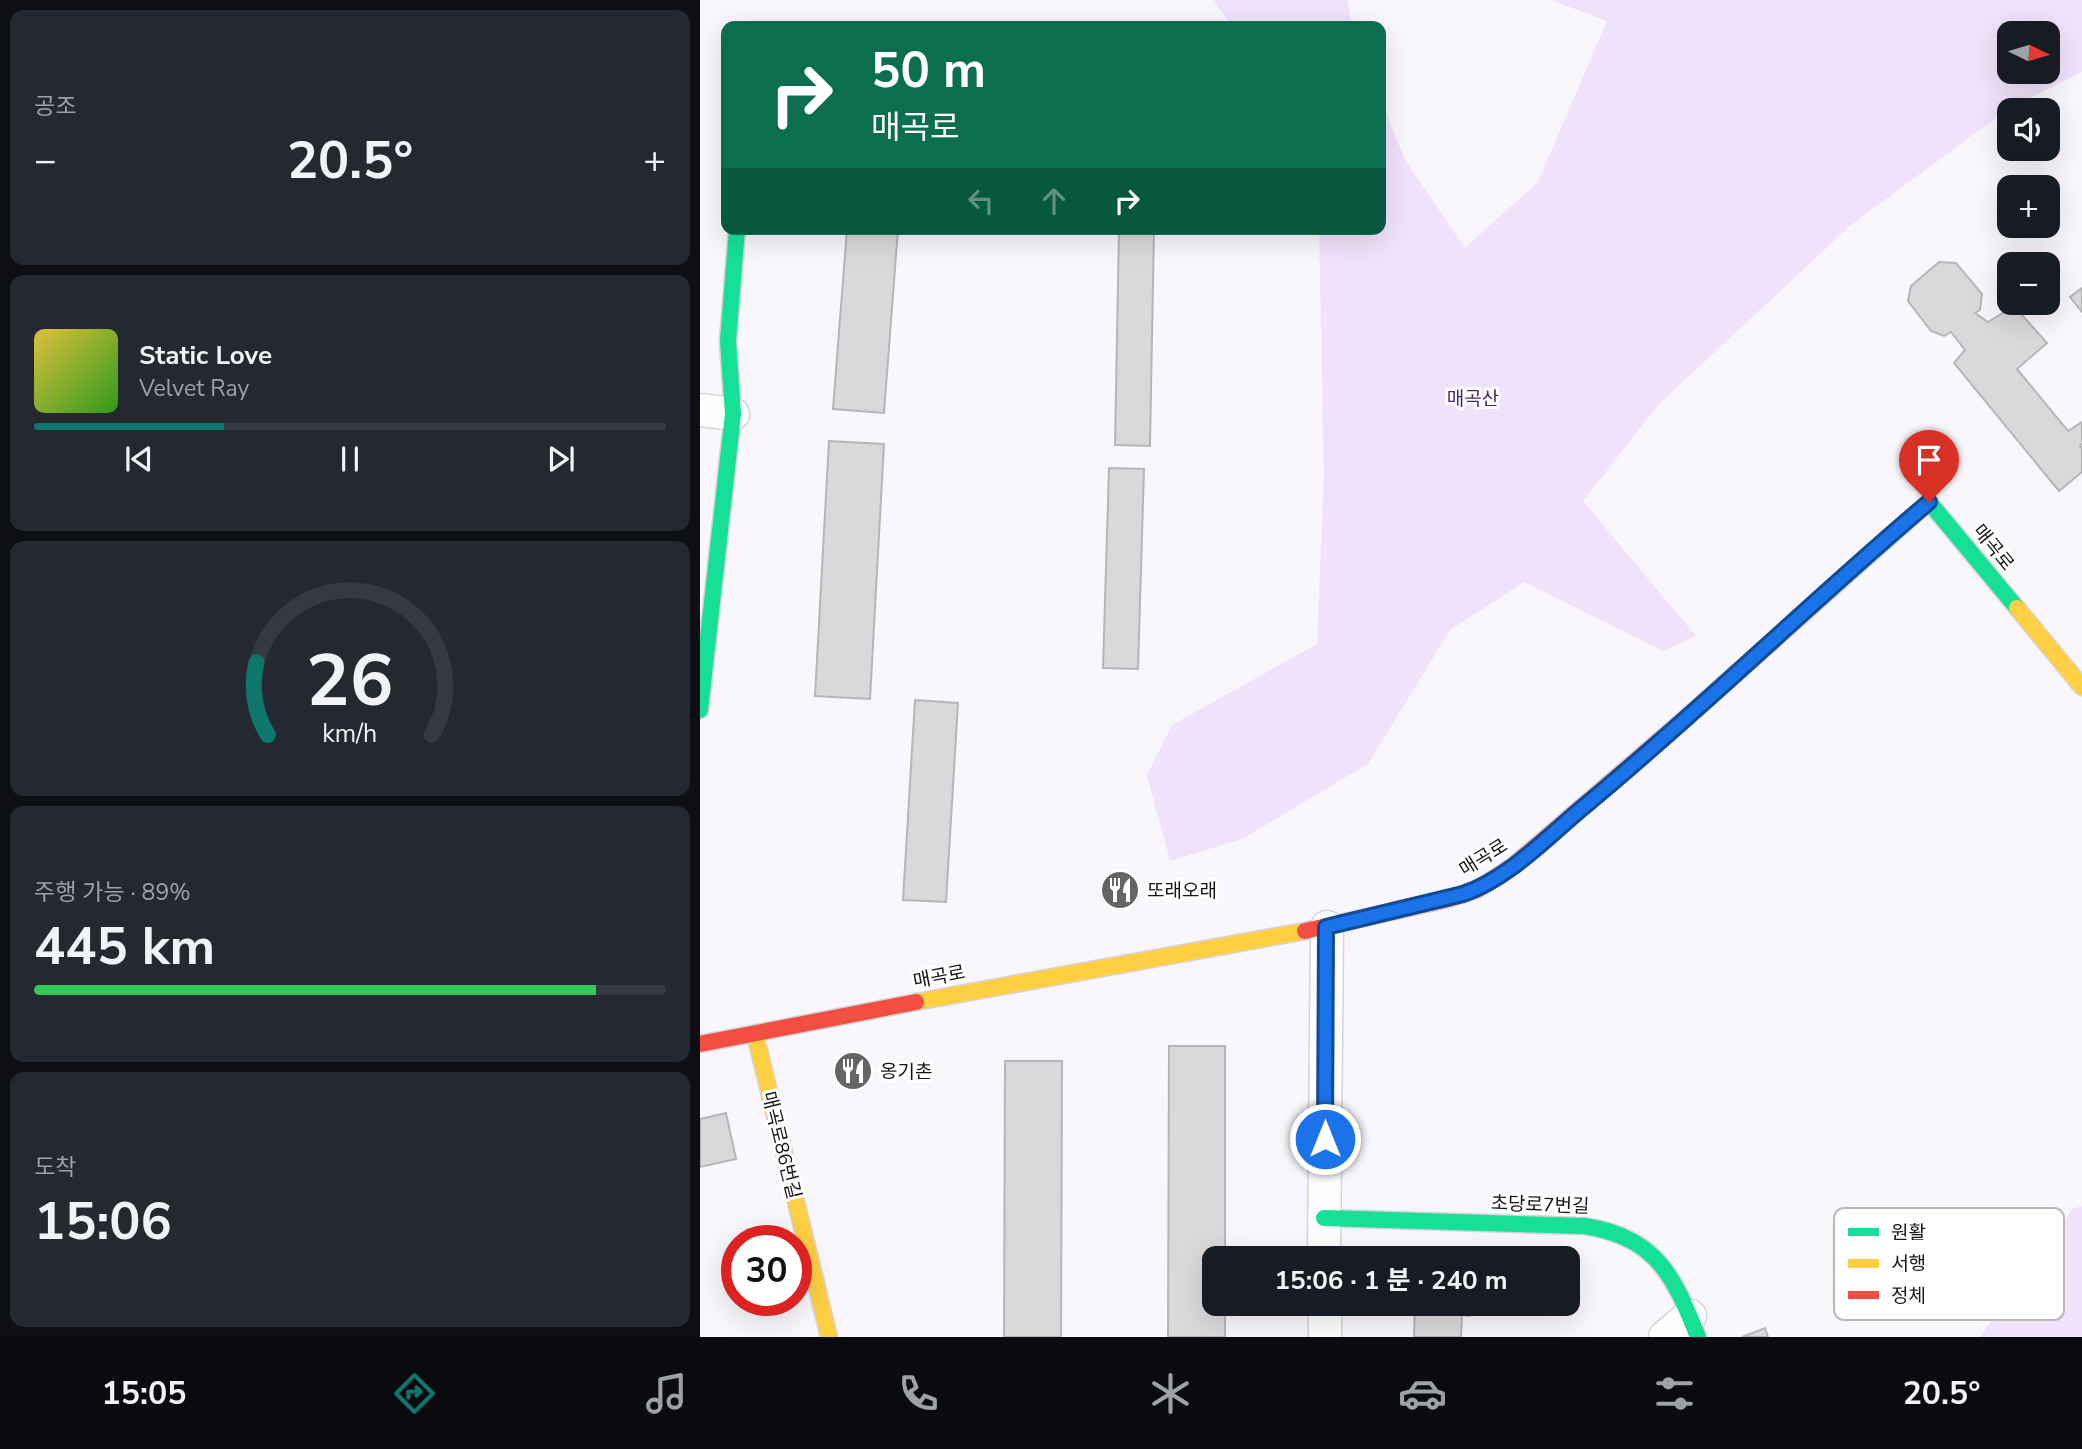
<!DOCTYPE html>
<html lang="ko">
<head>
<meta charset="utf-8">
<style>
  body { margin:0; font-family:"Nunito Sans","Noto Sans KR",sans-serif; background:#242831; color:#f1f3f6; height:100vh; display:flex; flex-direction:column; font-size:26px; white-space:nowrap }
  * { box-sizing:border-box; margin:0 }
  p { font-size:23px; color:#9ea1a6 }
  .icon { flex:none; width:38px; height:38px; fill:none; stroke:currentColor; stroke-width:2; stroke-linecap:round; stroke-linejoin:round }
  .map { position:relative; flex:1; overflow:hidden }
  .details { display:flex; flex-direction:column; gap:10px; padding:10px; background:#0d0f14; width:700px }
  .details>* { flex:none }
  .hud { position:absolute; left:21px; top:21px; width:665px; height:214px; border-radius:14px; box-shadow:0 7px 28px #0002; background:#0b6e4f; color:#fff; overflow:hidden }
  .needle { width:46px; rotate:95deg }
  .buttons { position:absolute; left:1297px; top:21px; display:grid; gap:14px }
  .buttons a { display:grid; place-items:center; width:63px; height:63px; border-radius:14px; background:#171b24; box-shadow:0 7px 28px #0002; font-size:35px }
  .speed { position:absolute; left:21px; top:1225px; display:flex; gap:14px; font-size:35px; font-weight:700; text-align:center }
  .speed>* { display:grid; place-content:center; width:91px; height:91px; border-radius:50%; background:#171b24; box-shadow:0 7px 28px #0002; line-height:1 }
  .speed .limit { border:10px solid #d22; background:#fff; color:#111 }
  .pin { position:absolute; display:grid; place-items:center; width:60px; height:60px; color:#fff; margin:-72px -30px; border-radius:50% 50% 50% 0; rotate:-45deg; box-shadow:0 0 7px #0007 }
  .pin .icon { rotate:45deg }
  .me { position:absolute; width:77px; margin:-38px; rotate:0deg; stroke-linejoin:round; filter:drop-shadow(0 0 5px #0008) }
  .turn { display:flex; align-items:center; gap:24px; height:147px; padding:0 35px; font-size:32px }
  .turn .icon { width:91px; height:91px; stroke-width:2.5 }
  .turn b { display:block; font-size:49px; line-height:60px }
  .lanes { display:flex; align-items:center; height:66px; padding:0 35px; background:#0003; justify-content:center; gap:35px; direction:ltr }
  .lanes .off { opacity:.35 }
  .big { font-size:52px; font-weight:700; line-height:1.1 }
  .details .card { flex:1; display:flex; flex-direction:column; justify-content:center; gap:10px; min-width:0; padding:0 24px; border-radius:14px; background:#242831 }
  .details .dial { align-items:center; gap:0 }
  .dial svg { height:182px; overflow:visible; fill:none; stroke:#363941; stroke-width:7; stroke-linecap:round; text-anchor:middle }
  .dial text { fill:#f1f3f6; stroke:none }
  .song { display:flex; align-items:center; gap:21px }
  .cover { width:84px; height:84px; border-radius:10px; background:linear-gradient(135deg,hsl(50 70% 55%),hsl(110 70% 35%)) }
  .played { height:7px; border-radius:4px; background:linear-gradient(90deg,#0f766e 30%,#363941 30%) }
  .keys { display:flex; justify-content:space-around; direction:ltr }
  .heat { display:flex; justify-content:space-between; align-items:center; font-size:38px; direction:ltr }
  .charge { height:10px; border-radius:5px; background:linear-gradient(90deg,#34c759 89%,#363941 0) }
  .trip { position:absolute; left:502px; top:1246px; width:378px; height:70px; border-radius:14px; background:#171b24; box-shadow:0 7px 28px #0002; font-weight:700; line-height:70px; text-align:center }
  .tabs { display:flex; height:112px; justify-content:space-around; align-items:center; background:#090b0e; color:#9ea1a6 }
  .tabs .icon { width:49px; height:49px }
  .tabs .on { color:#0f766e }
  .tabs b { font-size:32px; color:#f1f3f6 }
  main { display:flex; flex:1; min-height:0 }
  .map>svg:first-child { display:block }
  .green { fill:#f0e2fa; fill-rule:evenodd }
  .building { fill:#dad8db; stroke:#b7b5b8; stroke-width:2 }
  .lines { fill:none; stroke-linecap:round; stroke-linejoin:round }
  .street-casing { stroke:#d6d4d8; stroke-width:35 }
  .fast-casing { stroke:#d6d4d8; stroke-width:19 }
  .slow-casing { stroke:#d6d4d8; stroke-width:19 }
  .jam-casing { stroke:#d6d4d8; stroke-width:19 }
  .street { stroke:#fefefe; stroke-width:32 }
  .fast { stroke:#16e098; stroke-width:16 }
  .slow { stroke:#ffcf43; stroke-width:16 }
  .jam { stroke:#f24e42; stroke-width:16 }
  .route-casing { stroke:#114b97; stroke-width:18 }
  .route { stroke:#1a73e8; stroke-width:12 }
  .labels { text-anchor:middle; stroke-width:6; stroke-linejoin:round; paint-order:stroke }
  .park-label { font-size:19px; fill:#4e2567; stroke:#fff }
  .street-label { font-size:19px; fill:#171518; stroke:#fff }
  .poi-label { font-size:19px; fill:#171518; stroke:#fff; text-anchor:start }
  .key { fill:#fff; stroke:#b9b9ba; stroke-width:2 }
  .key-label { font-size:19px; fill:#171518 }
</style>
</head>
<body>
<main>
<section class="details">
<div class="card"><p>공조</p>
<div class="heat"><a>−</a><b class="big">20.5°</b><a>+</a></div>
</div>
<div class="card">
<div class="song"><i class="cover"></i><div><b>Static Love</b><p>Velvet Ray</p></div></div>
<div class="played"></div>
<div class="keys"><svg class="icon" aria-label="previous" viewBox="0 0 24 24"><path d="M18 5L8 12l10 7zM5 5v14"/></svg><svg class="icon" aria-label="pause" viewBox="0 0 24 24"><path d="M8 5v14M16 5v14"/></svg><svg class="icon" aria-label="next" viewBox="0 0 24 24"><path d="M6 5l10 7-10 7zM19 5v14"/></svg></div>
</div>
<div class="card dial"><svg viewBox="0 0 100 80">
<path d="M14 69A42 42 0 1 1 86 69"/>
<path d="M14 69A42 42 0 0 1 9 37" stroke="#0f766e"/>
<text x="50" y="56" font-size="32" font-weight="700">26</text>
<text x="50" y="72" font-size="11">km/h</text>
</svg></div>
<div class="card"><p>주행 가능 · 89%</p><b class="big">445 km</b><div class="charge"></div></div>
<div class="card"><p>도착</p><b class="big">15:06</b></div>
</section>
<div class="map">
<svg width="1382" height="1337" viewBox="0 0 1382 1337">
  <rect width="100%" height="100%" fill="#f9f7fb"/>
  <g class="green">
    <path d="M 514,0 L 647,0 L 652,26 L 531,26 Z"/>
    <path d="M 851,0 L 1382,0 L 1382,72 L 1309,108 L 1151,225 L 959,404 L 883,501 L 996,636 L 963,651 L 824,582 L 750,630 L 668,764 L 542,839 L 470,861 L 447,775 L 472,725 L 617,644 L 624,476 L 619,229 L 681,229 L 681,100 L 705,160 L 765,248 L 838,182 L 907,21 ZM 1309,33 L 1348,33 L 1348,72 L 1309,72 Z"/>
    <path d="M 1382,1206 L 1382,1337 L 1280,1337 L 1372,1209 Z"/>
  </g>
  <g class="building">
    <path d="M 147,229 L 198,229 L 184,413 L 133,409 Z"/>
    <path d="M 419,229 L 454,229 L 450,446 L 415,445 Z"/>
    <path d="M 1239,262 L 1256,263 L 1282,294 L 1280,310 L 1275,313 L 1288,322 L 1314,306 L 1347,343 L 1317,369 L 1368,431 L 1382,422 L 1382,443 L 1380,446 L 1382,448 L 1382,472 L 1359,491 L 1254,363 L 1265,350 L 1251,332 L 1244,336 L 1231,331 L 1208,301 L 1211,286 Z"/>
    <path d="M 1382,288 L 1382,312 L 1370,297 Z"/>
    <path d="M 129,441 L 184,444 L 170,699 L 115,696 Z"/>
    <path d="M 409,468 L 444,469 L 438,669 L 403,668 Z"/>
    <path d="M 215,700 L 258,703 L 246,902 L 203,900 Z"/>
    <path d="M 469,1046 L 525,1046 L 525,1258 L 514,1258 L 514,1304 L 525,1304 L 525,1337 L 468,1337 Z"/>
    <path d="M 305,1061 L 362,1061 L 361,1337 L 304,1337 Z"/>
    <path d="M 26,1113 L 36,1159 L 0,1167 L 0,1119 Z"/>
    <path d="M 715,1304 L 771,1304 L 770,1316 L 762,1315 L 761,1337 L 714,1337 Z"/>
    <path d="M 1065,1328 L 1068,1337 L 1042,1337 Z"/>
  </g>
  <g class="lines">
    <defs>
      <g id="street">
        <path d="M 0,410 L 33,414"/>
        <path d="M 624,1258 L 627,927"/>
        <path d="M 625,1304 L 625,1337"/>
        <path d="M 965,1337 L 990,1316"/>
      </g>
      <g id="fast">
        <path d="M 0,710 L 33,414 L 28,341 L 37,229"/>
        <path d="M 988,716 L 1229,502 L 1317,608"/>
        <path d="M 624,1218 L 885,1226 C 956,1238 973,1274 998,1337"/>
      </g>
      <g id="slow">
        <path d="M 1317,608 L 1382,687"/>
        <path d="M 216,1002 L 605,931"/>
        <path d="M 55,1034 L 129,1337"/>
      </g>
      <g id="jam">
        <path d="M 605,931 L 748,899 L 778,889 L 813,866 L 988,716"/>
        <path d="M 0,1044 L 216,1002"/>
      </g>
    </defs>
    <use href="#street" class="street-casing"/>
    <use href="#fast" class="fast-casing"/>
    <use href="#slow" class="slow-casing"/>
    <use href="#jam" class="jam-casing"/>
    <use href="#street" class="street"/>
    <use href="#fast" class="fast"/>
    <use href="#slow" class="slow"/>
    <use href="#jam" class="jam"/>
  </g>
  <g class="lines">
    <defs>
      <path id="route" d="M 625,1139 L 626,927 L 763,894 C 810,878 849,835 887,804 C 1004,707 1113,600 1229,502"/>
    </defs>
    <use href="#route" class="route-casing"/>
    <use href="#route" class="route"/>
  </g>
  <defs>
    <symbol id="restaurant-disc" viewBox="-11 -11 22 22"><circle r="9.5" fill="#666467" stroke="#fff"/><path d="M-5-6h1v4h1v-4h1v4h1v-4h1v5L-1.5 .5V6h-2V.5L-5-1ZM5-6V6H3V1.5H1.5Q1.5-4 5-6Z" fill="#fff"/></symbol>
  </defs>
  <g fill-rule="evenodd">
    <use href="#restaurant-disc" x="398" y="868" width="44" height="44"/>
    <use href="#restaurant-disc" x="131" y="1049" width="44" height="44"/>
  </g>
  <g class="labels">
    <g class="park-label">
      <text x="773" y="405">매곡산</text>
    </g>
    <g class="street-label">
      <text transform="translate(1294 547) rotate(51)" y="7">매곡로</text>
      <text transform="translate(783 857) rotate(-32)" y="7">매곡로</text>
      <text transform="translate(239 976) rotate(-11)" y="7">매곡로</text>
      <text transform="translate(82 1145) rotate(76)" y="7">매곡로86번길</text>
      <text transform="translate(840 1204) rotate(2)" y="7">초당로7번길</text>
    </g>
    <g class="poi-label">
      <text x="447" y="897">또래오래</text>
      <text x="180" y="1078">옹기촌</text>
    </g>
  </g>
  <rect x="1134" y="1208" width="230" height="112" rx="10" class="key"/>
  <rect x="1148" y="1228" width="31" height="8" fill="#16e098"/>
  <rect x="1148" y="1259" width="31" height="9" fill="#ffcf43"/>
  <rect x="1148" y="1291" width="31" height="8" fill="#f24e42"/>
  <g class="key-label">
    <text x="1191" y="1239">원활</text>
    <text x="1191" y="1270">서행</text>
    <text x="1191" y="1302">정체</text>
  </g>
</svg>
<div class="buttons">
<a><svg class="needle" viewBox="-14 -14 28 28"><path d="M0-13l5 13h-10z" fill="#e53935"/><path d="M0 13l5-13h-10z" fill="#9ea1a6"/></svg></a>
<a><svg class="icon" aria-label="sound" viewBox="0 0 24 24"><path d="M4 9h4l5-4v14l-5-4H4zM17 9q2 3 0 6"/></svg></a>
<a>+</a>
<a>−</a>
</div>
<div class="speed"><div class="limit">30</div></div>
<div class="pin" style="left:1229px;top:502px;background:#d93025"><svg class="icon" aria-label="arrive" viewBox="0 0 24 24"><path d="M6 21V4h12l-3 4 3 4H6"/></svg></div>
<svg class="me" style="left:625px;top:1139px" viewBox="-20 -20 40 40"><circle r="17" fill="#1a73e8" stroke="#fff" stroke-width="3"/><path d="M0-11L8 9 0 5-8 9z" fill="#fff"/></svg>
<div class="trip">15:06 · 1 분 · 240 m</div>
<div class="hud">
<div class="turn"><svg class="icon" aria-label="right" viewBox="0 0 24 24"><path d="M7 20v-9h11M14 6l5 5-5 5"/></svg><div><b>50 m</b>매곡로</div></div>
<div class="lanes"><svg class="icon off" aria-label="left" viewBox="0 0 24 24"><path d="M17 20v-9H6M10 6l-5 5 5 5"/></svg><svg class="icon off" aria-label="ahead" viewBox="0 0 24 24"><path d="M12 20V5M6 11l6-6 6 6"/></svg><svg class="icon" aria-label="right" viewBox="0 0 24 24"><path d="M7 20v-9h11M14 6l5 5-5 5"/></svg></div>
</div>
</div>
</main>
<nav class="tabs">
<b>15:05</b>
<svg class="icon on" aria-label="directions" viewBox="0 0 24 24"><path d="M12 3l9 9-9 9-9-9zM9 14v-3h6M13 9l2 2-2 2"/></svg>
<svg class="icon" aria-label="music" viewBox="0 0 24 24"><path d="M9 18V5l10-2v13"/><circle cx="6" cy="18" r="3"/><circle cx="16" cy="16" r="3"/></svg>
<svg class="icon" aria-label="phone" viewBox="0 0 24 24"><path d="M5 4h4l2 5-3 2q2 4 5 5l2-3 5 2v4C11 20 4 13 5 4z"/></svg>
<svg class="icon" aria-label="climate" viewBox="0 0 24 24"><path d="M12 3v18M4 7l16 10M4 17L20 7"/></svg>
<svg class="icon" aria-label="car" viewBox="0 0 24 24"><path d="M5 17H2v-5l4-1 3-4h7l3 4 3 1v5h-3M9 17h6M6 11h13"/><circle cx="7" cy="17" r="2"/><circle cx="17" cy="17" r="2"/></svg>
<svg class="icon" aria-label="filters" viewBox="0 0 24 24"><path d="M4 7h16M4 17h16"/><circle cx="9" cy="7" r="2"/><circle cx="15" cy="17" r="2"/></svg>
<b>20.5°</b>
</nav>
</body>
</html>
